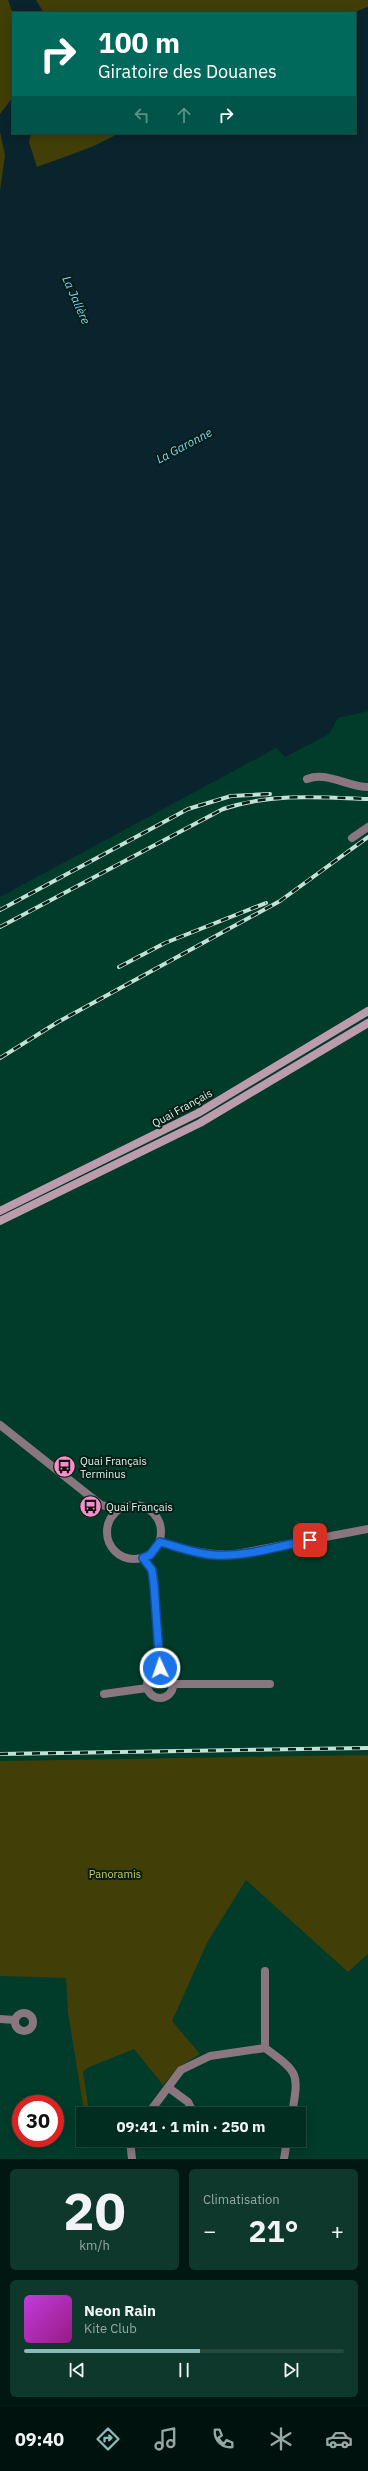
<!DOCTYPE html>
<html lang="fr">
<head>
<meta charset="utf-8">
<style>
  body { margin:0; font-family:"IBM Plex Sans",sans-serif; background:#0f382d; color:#f1f3f6; height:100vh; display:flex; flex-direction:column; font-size:15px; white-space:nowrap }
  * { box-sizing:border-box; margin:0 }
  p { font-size:13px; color:#96a7a5 }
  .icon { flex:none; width:22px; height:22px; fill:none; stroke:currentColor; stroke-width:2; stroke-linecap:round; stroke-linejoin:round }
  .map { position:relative; height:2159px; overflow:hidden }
  .side { display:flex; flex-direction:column; gap:10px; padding:10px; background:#011812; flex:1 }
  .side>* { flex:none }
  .guide { position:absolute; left:12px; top:12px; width:344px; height:122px; border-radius:0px; box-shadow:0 2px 10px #0003,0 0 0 1px #23483e; background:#00695c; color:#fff; overflow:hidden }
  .speed { position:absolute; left:12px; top:2095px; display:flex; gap:8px; font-size:20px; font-weight:700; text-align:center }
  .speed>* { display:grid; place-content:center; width:52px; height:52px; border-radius:50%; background:#012c20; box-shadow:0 2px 10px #0003,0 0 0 1px #23483e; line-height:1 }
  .speed .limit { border:6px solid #d22; background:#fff; color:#111 }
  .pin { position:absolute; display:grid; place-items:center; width:34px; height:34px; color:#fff; margin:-17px; border-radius:8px; box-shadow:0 2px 6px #0006 }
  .me { position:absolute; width:44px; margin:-22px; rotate:357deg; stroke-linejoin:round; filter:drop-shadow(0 0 3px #0008) }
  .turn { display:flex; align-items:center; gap:14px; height:84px; padding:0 20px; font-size:18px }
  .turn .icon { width:52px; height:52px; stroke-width:2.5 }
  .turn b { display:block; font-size:28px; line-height:34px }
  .lanes { display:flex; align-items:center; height:38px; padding:0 20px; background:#0003; justify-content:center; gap:20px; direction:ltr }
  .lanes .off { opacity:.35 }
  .big { font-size:30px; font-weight:800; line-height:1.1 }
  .side .widget { flex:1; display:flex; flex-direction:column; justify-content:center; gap:6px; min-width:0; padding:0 14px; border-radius:6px; background:#0f382d }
  .side .dial { align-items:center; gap:0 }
  .dial b { font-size:52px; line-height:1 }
  .song { display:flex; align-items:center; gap:12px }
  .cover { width:48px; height:48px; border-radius:6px; background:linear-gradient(135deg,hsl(290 70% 55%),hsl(310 70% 35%)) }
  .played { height:4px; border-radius:2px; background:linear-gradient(90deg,#8bbbb9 55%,#23483e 55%) }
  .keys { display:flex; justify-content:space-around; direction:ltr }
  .heat { display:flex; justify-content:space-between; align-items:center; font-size:22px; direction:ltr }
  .side .tiles { flex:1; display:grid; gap:10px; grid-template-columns:1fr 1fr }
  .widget:last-child { grid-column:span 2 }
  .trip { position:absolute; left:76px; top:2107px; width:230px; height:40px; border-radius:0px; background:#012c20; box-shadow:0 2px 10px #0003,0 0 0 1px #23483e; font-weight:800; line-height:40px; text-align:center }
  .dock { display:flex; height:64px; justify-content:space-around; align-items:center; background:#00120d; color:#96a7a5 }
  .dock .icon { width:28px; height:28px }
  .dock .current { color:#8bbbb9 }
  .dock b { font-size:18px; color:#f1f3f6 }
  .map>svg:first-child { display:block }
  .green { fill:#413f07 }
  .water { fill:#0a242e }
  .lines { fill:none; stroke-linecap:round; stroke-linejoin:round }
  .street { stroke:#8a767f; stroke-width:8 }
  .secondary { stroke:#bc9cac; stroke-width:8 }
  .rail-casing { stroke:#c3e1d4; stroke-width:4 }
  .rail { stroke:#081d16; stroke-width:2.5; stroke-dasharray:8; stroke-linecap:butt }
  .route-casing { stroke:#114b97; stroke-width:10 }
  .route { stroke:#1a73e8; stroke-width:7 }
  .labels { text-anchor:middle; stroke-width:4; stroke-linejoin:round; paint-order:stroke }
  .street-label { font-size:11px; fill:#dbf5e9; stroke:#081d16 }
  .poi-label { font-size:11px; fill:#dbf5e9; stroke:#081d16; text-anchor:start }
  .park-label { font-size:11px; fill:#cbc864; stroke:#081d16 }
  .water-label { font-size:12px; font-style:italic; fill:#7ed5f9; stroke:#081d16 }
</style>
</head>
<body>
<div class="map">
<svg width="368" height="2159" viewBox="0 0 368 2159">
  <rect width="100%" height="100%" fill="#013b2a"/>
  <g class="green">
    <path d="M 0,0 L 368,0 L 368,7 L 352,13 L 13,13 L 13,133 L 120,133 L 0,191 Z"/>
    <path d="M 368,1755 L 368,1954 L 348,1972 L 246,1880 L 208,1941 L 172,2021 L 200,2054 L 179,2067 L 163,2085 L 134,2049 L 87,2068 L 83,2072 L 89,2111 L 84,2111 L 68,2013 L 66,1978 L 0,1976 L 0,1761 Z"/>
  </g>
  <g class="water">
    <path d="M 8,0 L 36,0 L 44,13 L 13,14 Z"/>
    <path d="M 368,7 L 368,711 L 338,718 L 329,734 L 285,757 L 276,748 L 0,897 L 0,191 L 5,155 L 0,132 L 0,114 L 13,97 L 13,133 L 31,133 L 29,142 L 37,167 L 97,145 L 120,133 L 355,133 L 355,13 L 352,13 Z"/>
  </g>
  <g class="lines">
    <g class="street">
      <path d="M 307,779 C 328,771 347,787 368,787"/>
      <path d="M 352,838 L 368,827"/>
      <path d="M 0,1425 L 101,1505 L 120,1509"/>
      <circle cx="134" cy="1532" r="27"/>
      <path d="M 160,1542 C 186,1550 209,1556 236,1554 L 368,1529"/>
      <path d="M 143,1558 L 152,1571 L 154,1585 L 160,1668 L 157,1672"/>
      <circle cx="160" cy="1685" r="13"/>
      <path d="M 173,1684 L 270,1684"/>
      <path d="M 104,1694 L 147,1688"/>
      <circle cx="24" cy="2022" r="9"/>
      <path d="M 0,2019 L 15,2020"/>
      <path d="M 265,2048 L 265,1971"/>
      <path d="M 169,2088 L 188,2102 L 194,2114"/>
      <path d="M 148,2114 L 181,2070 L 210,2056 L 265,2048 C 299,2073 299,2072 292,2114"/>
      <path d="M 82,2126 L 83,2126"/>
      <path d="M 130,2140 L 132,2159"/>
      <path d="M 284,2159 L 287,2140"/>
    </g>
    <g class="secondary">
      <path d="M 0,1211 L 198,1113 L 368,1011"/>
      <path d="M 0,1221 L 200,1123 L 368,1023"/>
    </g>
    <defs>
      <g id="rail">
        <path d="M 0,910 L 188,809 L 231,796 L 270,794"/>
        <path d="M 0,927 L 223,809 C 271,793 319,797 368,799"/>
        <path d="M 119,967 L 165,943 L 266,903"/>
        <path d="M 0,1058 L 58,1022 L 280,901 L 368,837"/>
        <path d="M 0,1754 L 368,1748"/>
      </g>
    </defs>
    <use href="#rail" class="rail-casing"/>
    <use href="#rail" class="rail"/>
  </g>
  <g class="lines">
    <defs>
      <path id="route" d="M 160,1668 L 154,1585 L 152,1570 L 143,1558 L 150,1555 L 160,1542 C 178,1547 196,1554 215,1555 C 246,1557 279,1546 310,1540"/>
    </defs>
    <use href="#route" class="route-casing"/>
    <use href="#route" class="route"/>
  </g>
  <defs>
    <symbol id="bus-disc" viewBox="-11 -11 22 22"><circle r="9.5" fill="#f98fc9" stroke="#081d16"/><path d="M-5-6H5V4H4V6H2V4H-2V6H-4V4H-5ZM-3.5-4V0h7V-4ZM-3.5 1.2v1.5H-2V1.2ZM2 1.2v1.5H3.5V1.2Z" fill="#111"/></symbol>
  </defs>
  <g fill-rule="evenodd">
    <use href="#bus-disc" x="52" y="1454" width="25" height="25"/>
    <use href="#bus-disc" x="78" y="1494" width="25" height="25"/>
  </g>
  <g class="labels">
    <g class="street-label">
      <text transform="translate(182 1108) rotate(-29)" y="4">Quai Français</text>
    </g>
    <g class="poi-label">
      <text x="80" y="1465">Quai Français<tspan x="80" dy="13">Terminus</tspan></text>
      <text x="106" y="1511">Quai Français</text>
    </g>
    <g class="park-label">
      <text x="115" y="1878">Panoramis</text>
    </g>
    <g class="water-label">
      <text transform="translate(76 300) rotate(66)" y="4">La Jallère</text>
      <text transform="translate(184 446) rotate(-28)" y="4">La Garonne</text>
    </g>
  </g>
</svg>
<div class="speed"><div class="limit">30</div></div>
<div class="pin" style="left:310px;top:1540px;background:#d93025"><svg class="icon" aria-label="arrive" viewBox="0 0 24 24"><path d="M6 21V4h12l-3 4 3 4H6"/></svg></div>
<svg class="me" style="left:160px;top:1668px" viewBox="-20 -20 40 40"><circle r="17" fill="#1a73e8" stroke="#fff" stroke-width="3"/><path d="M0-11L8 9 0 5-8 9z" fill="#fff"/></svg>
<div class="trip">09:41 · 1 min · 250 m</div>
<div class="guide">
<div class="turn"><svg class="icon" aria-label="right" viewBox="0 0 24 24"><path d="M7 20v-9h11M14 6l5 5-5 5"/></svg><div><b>100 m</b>Giratoire des Douanes</div></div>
<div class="lanes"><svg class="icon off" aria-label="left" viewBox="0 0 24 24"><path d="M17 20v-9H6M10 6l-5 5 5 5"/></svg><svg class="icon off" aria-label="ahead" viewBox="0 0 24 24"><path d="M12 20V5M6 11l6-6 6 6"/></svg><svg class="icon" aria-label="right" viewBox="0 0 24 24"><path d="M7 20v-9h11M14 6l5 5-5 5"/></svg></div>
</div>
</div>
<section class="side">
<div class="tiles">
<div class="widget dial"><b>20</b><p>km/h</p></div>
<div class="widget"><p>Climatisation</p>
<div class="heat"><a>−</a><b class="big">21°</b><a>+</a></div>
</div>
<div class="widget">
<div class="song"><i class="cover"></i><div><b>Neon Rain</b><p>Kite Club</p></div></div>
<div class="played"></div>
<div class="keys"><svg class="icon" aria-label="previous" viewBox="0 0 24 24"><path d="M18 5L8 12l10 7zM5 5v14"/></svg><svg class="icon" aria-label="pause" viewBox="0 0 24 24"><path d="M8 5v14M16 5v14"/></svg><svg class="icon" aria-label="next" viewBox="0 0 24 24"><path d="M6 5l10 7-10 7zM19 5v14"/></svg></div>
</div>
</div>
</section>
<nav class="dock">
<b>09:40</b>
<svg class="icon current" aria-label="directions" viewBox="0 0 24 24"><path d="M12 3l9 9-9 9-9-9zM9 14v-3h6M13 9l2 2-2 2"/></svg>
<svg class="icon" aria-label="music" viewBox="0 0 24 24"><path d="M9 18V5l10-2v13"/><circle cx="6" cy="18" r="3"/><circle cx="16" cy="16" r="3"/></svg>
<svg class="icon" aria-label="phone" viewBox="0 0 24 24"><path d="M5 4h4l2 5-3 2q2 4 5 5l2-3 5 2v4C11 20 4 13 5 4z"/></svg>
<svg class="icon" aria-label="climate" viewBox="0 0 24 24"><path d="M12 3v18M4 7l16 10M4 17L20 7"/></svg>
<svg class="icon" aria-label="car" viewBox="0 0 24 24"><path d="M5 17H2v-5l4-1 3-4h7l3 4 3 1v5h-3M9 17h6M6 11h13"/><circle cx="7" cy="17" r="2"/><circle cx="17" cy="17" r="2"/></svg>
</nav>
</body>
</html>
